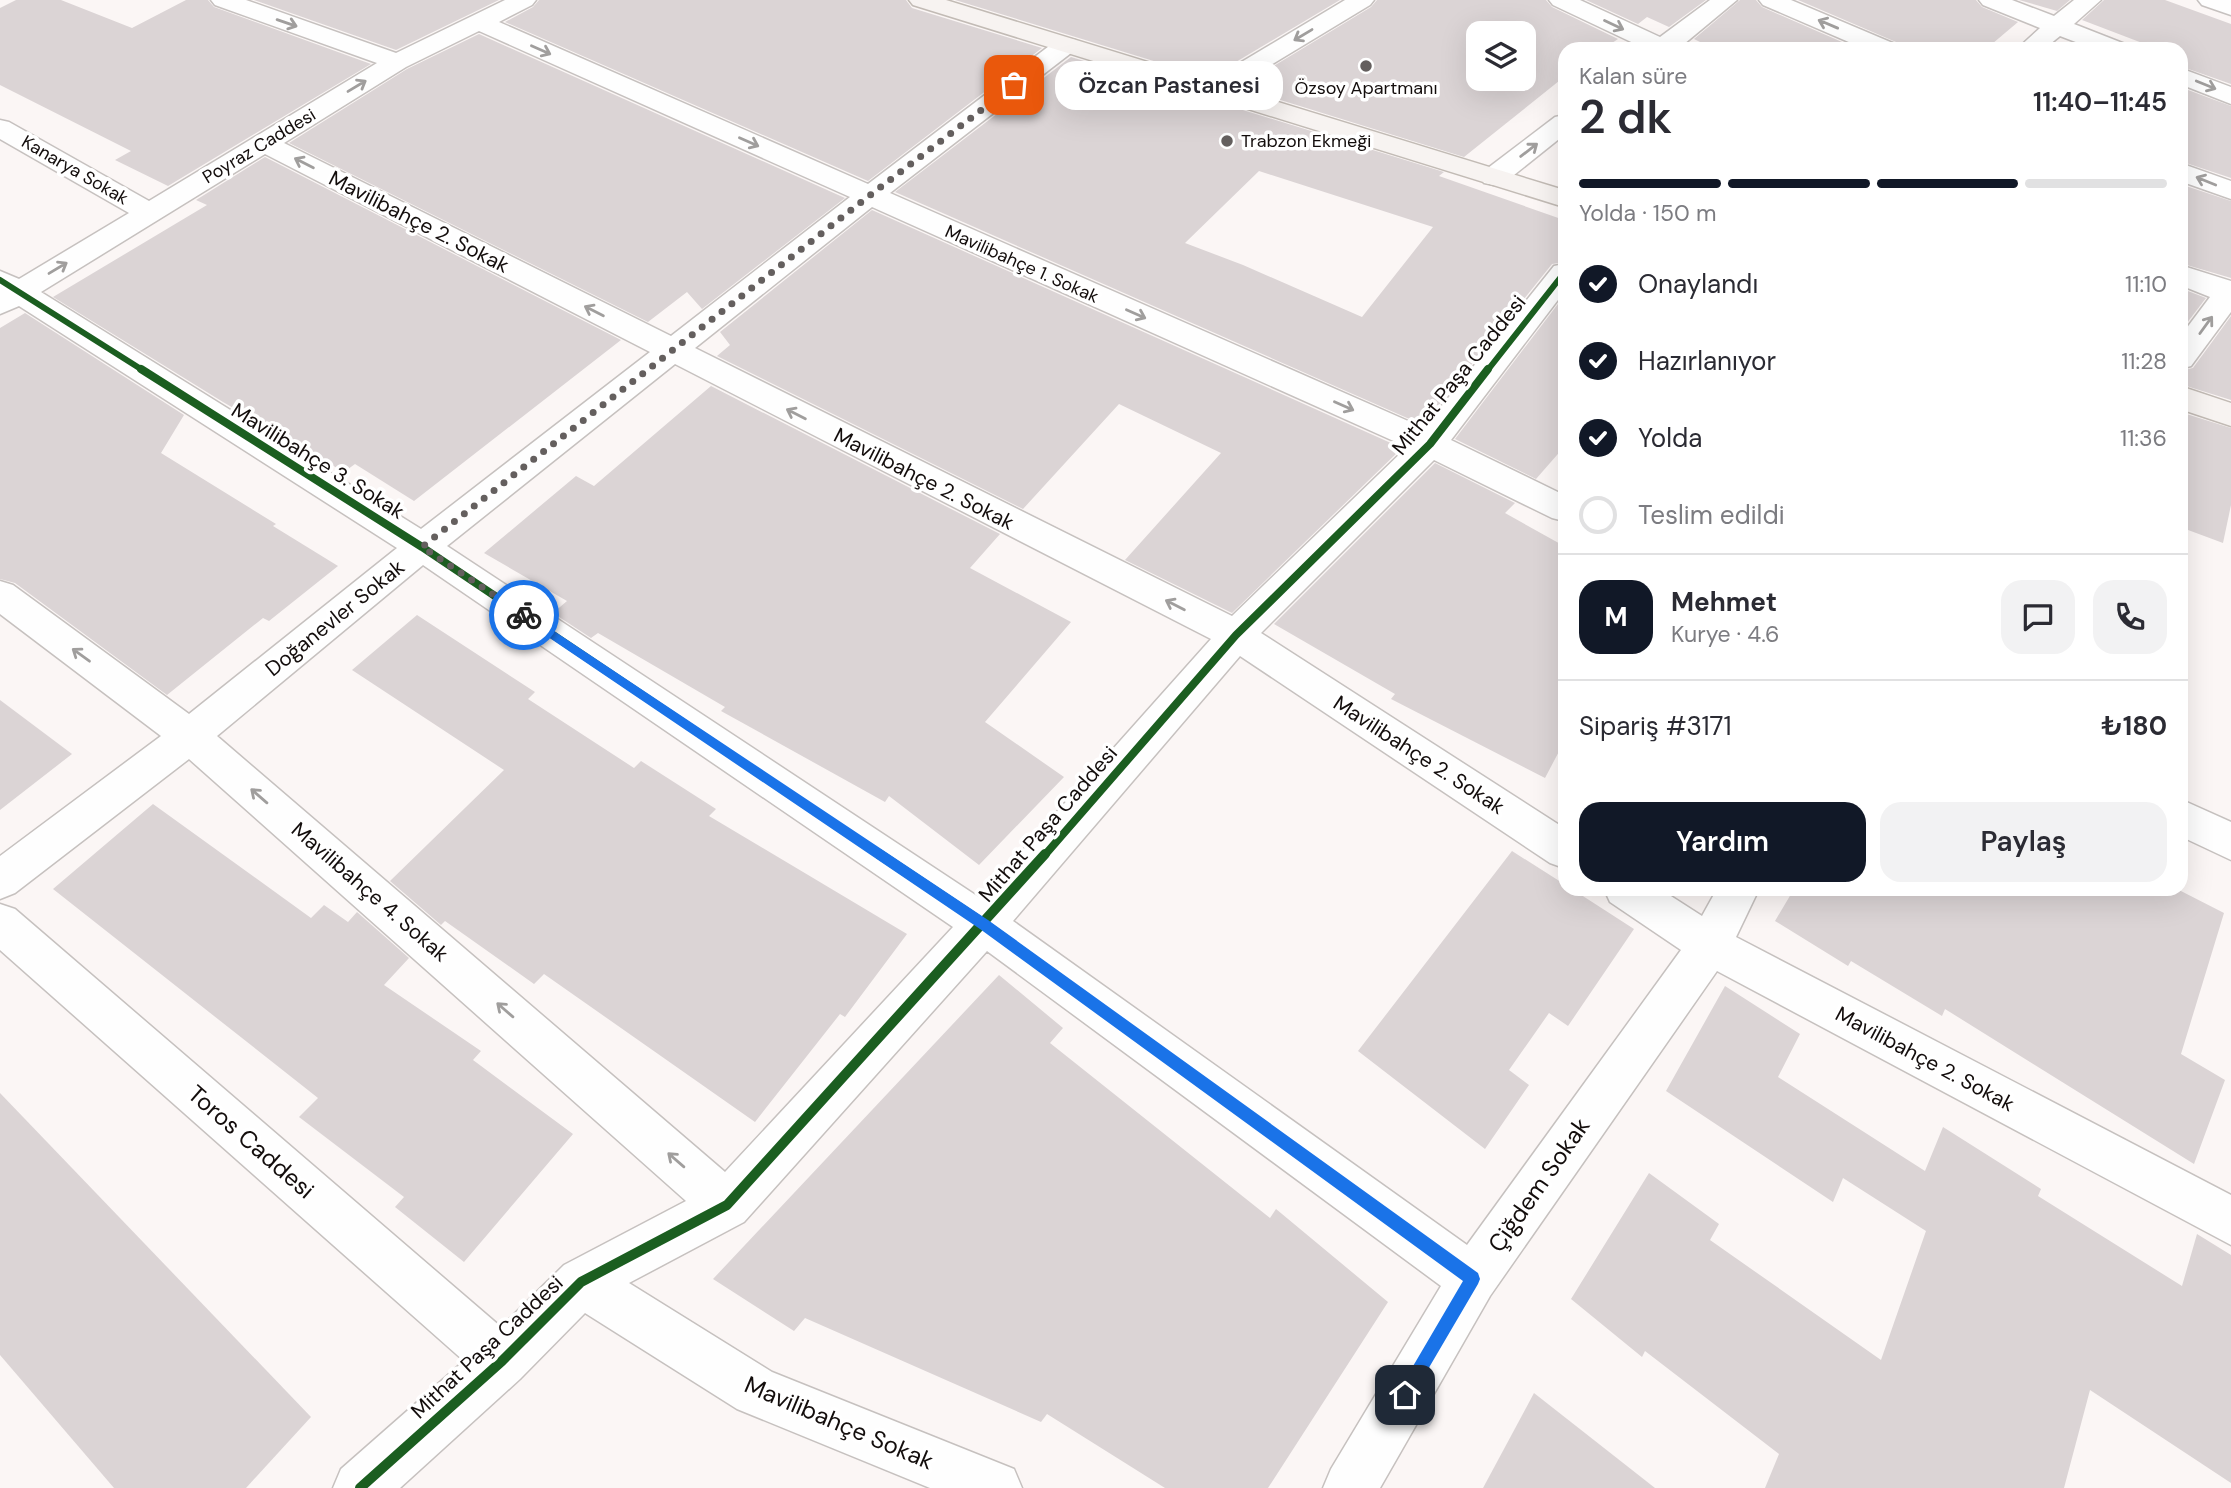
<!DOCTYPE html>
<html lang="tr">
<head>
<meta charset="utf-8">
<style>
  :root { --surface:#fff; --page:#f2f2f3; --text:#2b2b33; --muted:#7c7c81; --line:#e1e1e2; --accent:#111827 }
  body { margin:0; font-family:"DM Sans",sans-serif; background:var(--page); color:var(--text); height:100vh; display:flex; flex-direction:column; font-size:26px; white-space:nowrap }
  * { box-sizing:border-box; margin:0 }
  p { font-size:23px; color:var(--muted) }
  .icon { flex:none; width:38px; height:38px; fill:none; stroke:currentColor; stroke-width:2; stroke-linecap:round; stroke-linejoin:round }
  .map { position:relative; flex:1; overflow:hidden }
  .side { position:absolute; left:1558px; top:42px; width:630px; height:854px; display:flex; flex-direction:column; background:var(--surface); border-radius:21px; box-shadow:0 7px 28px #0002 }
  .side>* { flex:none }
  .fabs { position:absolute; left:1466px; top:21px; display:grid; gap:14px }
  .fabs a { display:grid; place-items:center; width:70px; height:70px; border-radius:14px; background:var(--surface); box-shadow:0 7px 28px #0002; font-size:35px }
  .pin { position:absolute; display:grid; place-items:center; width:60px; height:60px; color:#fff; margin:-30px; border-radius:14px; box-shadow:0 4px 10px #0006 }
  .courier { position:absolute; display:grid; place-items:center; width:70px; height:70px; margin:-35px; border:5px solid #1a73e8; border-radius:50%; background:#fff; color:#222; box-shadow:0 2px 9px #0007 }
  .bubble { position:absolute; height:49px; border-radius:21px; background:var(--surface); box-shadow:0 7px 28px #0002; font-size:23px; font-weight:600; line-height:49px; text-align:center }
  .head em { font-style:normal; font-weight:600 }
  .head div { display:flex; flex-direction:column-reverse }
  .head { display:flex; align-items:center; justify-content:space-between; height:119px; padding:0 21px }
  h1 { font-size:46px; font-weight:600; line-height:52px }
  .bar { display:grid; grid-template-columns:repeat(4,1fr); gap:10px 7px; align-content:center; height:84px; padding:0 21px }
  .bar i { height:9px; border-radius:5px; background:var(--line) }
  .bar .current { background:var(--accent) }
  .bar p { grid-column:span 4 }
  .line { display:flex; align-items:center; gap:18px; padding:0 21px; border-top:2px solid var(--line) }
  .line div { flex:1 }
  .round { display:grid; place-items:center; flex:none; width:74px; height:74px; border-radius:21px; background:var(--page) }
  ol { padding:0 21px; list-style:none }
  li { display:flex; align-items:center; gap:21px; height:77px }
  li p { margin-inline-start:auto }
  li .icon { padding:7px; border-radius:50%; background:var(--accent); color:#fff; stroke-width:4 }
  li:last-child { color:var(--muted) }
  li i { width:38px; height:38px; border:4px solid var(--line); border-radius:50% }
  .primary-button { display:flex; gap:14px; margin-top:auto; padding:14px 21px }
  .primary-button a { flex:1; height:80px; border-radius:21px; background:var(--accent); color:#fff; font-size:28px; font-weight:600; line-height:80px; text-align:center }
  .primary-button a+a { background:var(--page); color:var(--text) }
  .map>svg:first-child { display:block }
  .building { fill:#dbd4d5; fill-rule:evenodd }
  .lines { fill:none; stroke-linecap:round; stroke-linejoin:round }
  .minor-casing { stroke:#c6c1bf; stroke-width:3 }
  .major-casing { stroke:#c2bbb5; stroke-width:3 }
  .minor { fill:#fefefe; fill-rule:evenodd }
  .major { fill:#f7f3f1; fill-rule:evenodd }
  .cycleway-far2-casing { stroke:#fff; stroke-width:10 }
  .cycleway-far1-casing { stroke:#fff; stroke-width:12 }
  .cycleway-casing { stroke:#fff; stroke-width:15 }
  .cycleway-far2 { stroke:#1b5e20; stroke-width:6 }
  .cycleway-far1 { stroke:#1b5e20; stroke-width:8 }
  .cycleway { stroke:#1b5e20; stroke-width:10 }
  .oneway { stroke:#a09e9d }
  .route { fill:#1a73e8 }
  .done { stroke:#645f5e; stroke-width:7; stroke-dasharray:0 12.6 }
  .poi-dot { fill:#645f5e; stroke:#fff; stroke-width:2.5 }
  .labels { text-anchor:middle; stroke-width:7; stroke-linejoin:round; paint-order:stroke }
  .far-poi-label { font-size:18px; fill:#130d0c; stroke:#fff }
  .far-street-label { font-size:18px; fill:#130d0c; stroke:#fff }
  .street-label { font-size:21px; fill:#130d0c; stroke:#fff }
  .near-street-label { font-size:24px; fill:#130d0c; stroke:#fff }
</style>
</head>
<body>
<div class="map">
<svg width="2231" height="1488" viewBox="0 0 2231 1488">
  <rect width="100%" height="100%" fill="#fbf6f5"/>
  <g class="building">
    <polygon points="16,0 61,0 132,28 186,0 208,0 214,7 371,64 168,186 115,160 131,151 0,85 0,8"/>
    <polygon points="254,0 499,0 396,50"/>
    <polygon points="539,0 906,0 912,8 1042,48 868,181 505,22 533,7"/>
    <polygon points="955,0 1340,0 1209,78"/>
    <path d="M1377,0H1546L1552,7L1618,39L1603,49H1564V77L1464,157L1239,87L1371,7ZM1479,33H1524V79H1479Z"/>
    <polygon points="1586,0 1706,0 1669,27 1647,17 1638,24"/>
    <polygon points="1740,0 1756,0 1762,7 1858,49 1714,49 1694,39"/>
    <polygon points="1798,0 1976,0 1982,7 2018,22 1986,49 1900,49 1896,42"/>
    <polygon points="2019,0 2070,0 2057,11"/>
    <polygon points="2104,0 2165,0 2231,24 2231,84 2180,66 2180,49 2158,49 2082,20"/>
    <polygon points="479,34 845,198 702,309 687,292 648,322 289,143 407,69"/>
    <path d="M1071,57L1444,172L1439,176L1564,220V262L1552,264L1423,425L895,192ZM1259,171L1433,227L1362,317L1243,265L1185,243Z"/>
    <polygon points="2180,87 2231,106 2231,178 2180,161"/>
    <polygon points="265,157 621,340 414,501 355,464 344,472 223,402 53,297 207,205 196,200"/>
    <polygon points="2180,184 2231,201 2231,278 2180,263"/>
    <polygon points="872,210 1402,448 1232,613 1125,560 1221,453 1119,404 1023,509 717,356 730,345 720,332"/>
    <polygon points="2180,288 2206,298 2180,332"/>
    <polygon points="1564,296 1564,447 1536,479 1455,439"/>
    <polygon points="25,313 184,415 161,453 276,524 273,526 338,566 269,621 263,618 167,695 15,583 0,579 0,328"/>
    <polygon points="2231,316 2231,400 2180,384 2180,371 2193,368"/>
    <polygon points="711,386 1000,534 970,568 1071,622 985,722 1064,777 979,865 889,796 885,802 721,711 725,707 598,633 591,638 553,613 567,601 484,553 576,476 594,486"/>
    <polygon points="2180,412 2231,428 2231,505 2223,543 2180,527"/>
    <polygon points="1435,463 1515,503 1505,513 1564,546 1564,742 1545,778 1391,699 1395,694 1274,624"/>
    <polygon points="417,615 535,692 528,699 634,768 641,761 716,809 709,816 907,934 845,1017 840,1014 755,1122 544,974 534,984 445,921 441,925 390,881 504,770 352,670"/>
    <polygon points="0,700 72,754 0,810"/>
    <polygon points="153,804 311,918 324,905 348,922 357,912 409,958 384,985 481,1051 473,1060 573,1134 464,1262 395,1207 404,1197 299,1117 318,1098 53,889"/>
    <polygon points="1512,851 1564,884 1564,889 1572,889 1634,929 1568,1026 1549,1013 1509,1070 1529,1085 1485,1149 1358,1051"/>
    <polygon points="1794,889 2177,889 2224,913 2181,1054 2225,1080 2194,1164 1945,1009 1942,1016 1851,961 1848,966 1775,921"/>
    <polygon points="999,975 1063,1028 1050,1043 1270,1218 1276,1209 1388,1302 1268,1488 1165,1488 1047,1414 1041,1422 805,1318 794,1331 713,1279"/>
    <polygon points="1725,986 1800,1034 1778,1077 1925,1171 1943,1127 2041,1189 2038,1196 2182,1286 2197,1234 2231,1255 2231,1483 2090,1390 2064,1488 1765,1488 1779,1454 1645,1351 1642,1357 1571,1299 1649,1173 1719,1224 1710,1240 1881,1360 1926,1231 1843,1178 1833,1202 1666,1091"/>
    <polygon points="0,1093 311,1417 246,1488 114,1488 0,1355"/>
    <polygon points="1534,1393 1655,1488 1483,1488"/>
  </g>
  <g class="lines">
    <defs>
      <g id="minor">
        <path d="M211,0H246L396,53L505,0H536L532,5L499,22L868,184L1057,40L1066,38L1075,40L1078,45L1075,50L890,193L1424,428L1554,266L1564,264V292L1451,440L1564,495V521L1552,518L1434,460L1261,633L1564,828V868L1550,863L1240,656L1013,921L1467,1245L1681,950L1610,902L1604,889H1660L1702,916L1717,889H1759L1736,937L2231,1195V1245L1717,971L1490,1296L1380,1488H1323L1331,1469L1441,1286L987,951L744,1222L629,1283L772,1372L1014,1469L1022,1488H930L737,1409L585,1313L520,1379L400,1488H333L341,1469L464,1361L0,950V904L15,909L501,1327L564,1265L686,1201L189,759L15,893L0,899V856L161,736L0,614V581L13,585L189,714L397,548L19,306L0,314V271L19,279L129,213L0,139V120L9,122L149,201L377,63L215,5ZM479,31L850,197L671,336L284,143L406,67ZM265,154L650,352L421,529L41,292ZM872,207L1407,447L1232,616L695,348ZM675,364L1211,639L980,898L447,546ZM423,565L953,927L725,1172L217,736Z"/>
        <polygon points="1345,0 1374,0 1370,5 1221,95 1212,98 1203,95 1199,90 1203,85"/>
        <polygon points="1549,0 1580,0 1660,37 1710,0 1737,0 1678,49 1646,49 1553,5"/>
        <polygon points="1759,0 1791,0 1895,44 1898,49 1865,49 1763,5"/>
        <polygon points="1979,0 2012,0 2054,16 2074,0 2101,0 2074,24 2125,44 2128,49 2094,49 2060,36 2044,49 2017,49 2040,28 1983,5"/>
        <polygon points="2198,0 2231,0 2231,15 2202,5"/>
        <polygon points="2180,68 2231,87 2231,104 2180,84"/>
        <polygon points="1564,115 1564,135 1504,183 1494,185 1484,183 1480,177 1484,171 1555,117"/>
        <polygon points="2180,163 2231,181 2231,199 2180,181"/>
        <polygon points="2180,265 2231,281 2231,312 2191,366 2180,369 2180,337 2210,297 2180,285"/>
        <polygon points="2180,799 2231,822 2231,860 2180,836"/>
      </g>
      <g id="major">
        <polygon points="909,0 946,0 1564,190 1564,207 913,5"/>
        <polygon points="2180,386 2231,403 2231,426 2180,409"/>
      </g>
    </defs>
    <use href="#minor" class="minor-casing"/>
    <use href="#major" class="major-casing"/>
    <use href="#minor" class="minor"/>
    <use href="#major" class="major"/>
    <defs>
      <g id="cycleway-far2">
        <polyline points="0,280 144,371"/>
        <polyline points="1487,371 1564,273"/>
      </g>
      <g id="cycleway-far1">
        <polyline points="141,369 422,547 882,856"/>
        <polyline points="1044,856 1236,635 1430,444 1488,369"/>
      </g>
      <g id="cycleway">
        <polyline points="879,854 984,924 1473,1279"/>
        <polyline points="360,1488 502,1361 581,1282 727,1205 1045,854"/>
      </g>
    </defs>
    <use href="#cycleway-far2" class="cycleway-far2-casing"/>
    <use href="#cycleway-far1" class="cycleway-far1-casing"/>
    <use href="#cycleway" class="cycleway-casing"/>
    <use href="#cycleway-far2" class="cycleway-far2"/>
    <use href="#cycleway-far1" class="cycleway-far1"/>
    <use href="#cycleway" class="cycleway"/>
  </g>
  <defs><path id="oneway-shaft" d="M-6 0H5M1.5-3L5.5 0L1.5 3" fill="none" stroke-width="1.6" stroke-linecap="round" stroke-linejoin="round" transform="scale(1.75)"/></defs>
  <g class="oneway">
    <use href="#oneway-shaft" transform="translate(287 23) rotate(19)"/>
    <use href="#oneway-shaft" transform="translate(1828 24) rotate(-157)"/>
    <use href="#oneway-shaft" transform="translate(1614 25) rotate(25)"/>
    <use href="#oneway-shaft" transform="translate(1303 35) rotate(149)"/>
    <use href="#oneway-shaft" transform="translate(541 50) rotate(24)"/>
    <use href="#oneway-shaft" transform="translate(2206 85) rotate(22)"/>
    <use href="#oneway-shaft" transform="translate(357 86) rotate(-31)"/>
    <use href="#oneway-shaft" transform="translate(749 142) rotate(24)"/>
    <use href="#oneway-shaft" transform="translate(1529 150) rotate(-38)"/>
    <use href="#oneway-shaft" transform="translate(304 163) rotate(-153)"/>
    <use href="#oneway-shaft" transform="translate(2206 181) rotate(-158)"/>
    <use href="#oneway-shaft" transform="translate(58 268) rotate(-31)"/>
    <use href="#oneway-shaft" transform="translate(594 311) rotate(-153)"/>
    <use href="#oneway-shaft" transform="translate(1136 314) rotate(24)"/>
    <use href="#oneway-shaft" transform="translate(2206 325) rotate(-54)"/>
    <use href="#oneway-shaft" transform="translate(1344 406) rotate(24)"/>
    <use href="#oneway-shaft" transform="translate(796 414) rotate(-153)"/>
    <use href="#oneway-shaft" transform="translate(1175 605) rotate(-153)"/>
    <use href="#oneway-shaft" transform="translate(81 655) rotate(-144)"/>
    <use href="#oneway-shaft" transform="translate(259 796) rotate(-139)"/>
    <use href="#oneway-shaft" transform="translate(505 1010) rotate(-139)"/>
    <use href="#oneway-shaft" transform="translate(676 1160) rotate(-139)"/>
  </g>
  <polygon class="route" points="524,611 988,920 1478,1273 1480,1279 1478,1284 1410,1400 1405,1403 1399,1400 1397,1395 1399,1390 1463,1281 980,929 520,618 520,612"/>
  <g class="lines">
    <polyline class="done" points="524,615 422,547 869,196 1014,85"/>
  </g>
  <g class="poi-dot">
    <circle cx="1366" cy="66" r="7"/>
    <circle cx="1227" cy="141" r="7"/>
  </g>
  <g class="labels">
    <g class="far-poi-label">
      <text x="1366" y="94">Özsoy Apartmanı</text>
      <text x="1241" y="147" text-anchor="start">Trabzon Ekmeği</text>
    </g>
    <g class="far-street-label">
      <text transform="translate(259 146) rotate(-31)" y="6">Poyraz Caddesi</text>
      <text transform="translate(75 170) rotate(30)" y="6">Kanarya Sokak</text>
      <text transform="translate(1022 264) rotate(24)" y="6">Mavilibahçe 1. Sokak</text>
    </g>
    <g class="street-label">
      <text transform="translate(419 222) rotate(27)" y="7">Mavilibahçe 2. Sokak</text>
      <text transform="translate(1459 375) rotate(-51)" y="7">Mithat Paşa Caddesi</text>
      <text transform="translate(318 461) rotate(32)" y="7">Mavilibahçe 3. Sokak</text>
      <text transform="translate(924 479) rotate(27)" y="7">Mavilibahçe 2. Sokak</text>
      <text transform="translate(335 618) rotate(-39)" y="7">Doğanevler Sokak</text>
      <text transform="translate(1419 755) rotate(33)" y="7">Mavilibahçe 2. Sokak</text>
      <text transform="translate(1048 824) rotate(-49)" y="7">Mithat Paşa Caddesi</text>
      <text transform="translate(370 892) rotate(41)" y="7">Mavilibahçe 4. Sokak</text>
      <text transform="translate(1925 1059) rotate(28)" y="7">Mavilibahçe 2. Sokak</text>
      <text transform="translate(487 1347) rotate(-43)" y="7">Mithat Paşa Caddesi</text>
    </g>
    <g class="near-street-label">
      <text transform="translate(251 1142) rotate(41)" y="8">Toros Caddesi</text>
      <text transform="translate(1539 1185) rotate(-55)" y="8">Çiğdem Sokak</text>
      <text transform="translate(839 1423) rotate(23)" y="8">Mavilibahçe Sokak</text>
    </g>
  </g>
</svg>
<div class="fabs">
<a><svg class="icon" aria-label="layers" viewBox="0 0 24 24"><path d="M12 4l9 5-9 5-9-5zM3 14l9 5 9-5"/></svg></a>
</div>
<div class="pin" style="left:1014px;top:85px;background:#ea580c"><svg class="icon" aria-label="bag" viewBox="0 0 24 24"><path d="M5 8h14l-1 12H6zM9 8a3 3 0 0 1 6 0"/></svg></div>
<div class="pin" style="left:1405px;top:1395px;background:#1f2937"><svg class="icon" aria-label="home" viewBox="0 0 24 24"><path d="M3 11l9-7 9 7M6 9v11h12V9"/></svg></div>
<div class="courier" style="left:524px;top:615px"><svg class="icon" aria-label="bike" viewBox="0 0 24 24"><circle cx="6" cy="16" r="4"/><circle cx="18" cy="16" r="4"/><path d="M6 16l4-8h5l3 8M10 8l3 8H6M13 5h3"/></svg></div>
<div class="bubble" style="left:1055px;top:61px;width:228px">Özcan Pastanesi</div>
<section class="side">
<div class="head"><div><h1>2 dk</h1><p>Kalan süre</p></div><em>11:40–11:45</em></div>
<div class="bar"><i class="current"></i><i class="current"></i><i class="current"></i><i></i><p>Yolda · 150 m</p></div>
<ol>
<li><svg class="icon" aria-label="check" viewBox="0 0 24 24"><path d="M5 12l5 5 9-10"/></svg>Onaylandı<p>11:10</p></li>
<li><svg class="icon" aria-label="check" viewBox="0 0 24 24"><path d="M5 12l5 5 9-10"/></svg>Hazırlanıyor<p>11:28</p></li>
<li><svg class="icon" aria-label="check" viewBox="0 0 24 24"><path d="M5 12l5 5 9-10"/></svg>Yolda<p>11:36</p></li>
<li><i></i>Teslim edildi</li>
</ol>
<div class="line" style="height:126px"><b class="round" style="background:var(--accent);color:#fff">M</b><div><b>Mehmet</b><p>Kurye · 4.6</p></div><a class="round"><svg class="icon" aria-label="chat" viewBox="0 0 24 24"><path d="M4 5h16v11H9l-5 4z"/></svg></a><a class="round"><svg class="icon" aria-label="phone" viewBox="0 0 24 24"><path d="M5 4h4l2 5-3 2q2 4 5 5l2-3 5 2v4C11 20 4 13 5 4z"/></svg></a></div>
<div class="line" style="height:91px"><div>Sipariş #3171</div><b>₺180</b></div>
<div class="primary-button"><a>Yardım</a><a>Paylaş</a></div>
</section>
</div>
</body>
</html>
